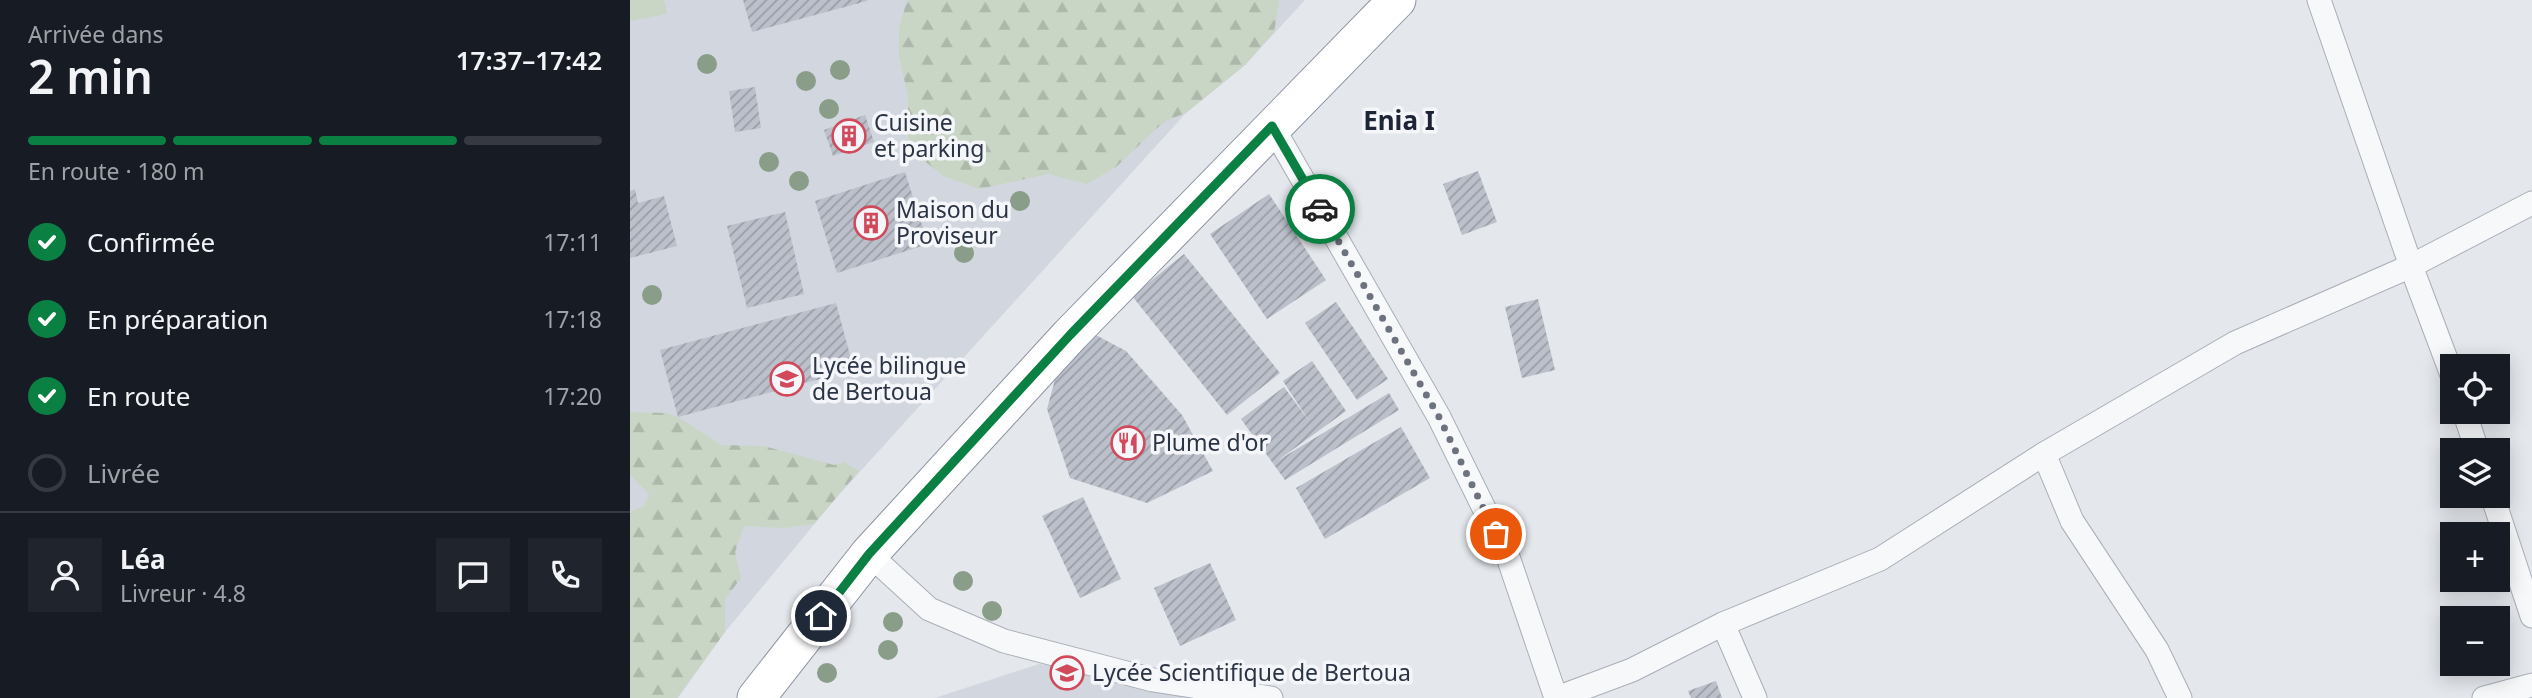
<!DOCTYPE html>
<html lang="fr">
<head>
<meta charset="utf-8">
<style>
  :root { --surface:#171b24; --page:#20242c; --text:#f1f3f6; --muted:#9ea1a6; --line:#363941; --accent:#0b8043 }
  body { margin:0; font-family:"Noto Sans",sans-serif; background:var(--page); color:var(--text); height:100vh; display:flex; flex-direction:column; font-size:26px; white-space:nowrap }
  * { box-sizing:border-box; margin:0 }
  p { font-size:23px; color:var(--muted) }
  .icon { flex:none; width:38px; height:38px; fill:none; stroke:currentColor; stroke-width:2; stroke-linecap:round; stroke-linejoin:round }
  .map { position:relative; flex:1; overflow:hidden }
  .drawer { display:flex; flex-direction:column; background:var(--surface); width:630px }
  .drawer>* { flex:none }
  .buttons { position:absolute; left:1810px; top:354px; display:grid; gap:14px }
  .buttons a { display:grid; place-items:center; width:70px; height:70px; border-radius:0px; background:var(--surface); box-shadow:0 4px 18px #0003; font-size:35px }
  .pin { position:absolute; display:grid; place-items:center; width:60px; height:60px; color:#fff; margin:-30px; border:4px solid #fff; border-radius:50%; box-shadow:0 2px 7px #0007 }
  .courier { position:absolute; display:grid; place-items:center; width:70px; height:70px; margin:-35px; border:5px solid #0b8043; border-radius:50%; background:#fff; color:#222; box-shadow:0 2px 9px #0007 }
  .head em { font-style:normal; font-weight:600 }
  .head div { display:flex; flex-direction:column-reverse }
  .head { display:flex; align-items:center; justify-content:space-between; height:119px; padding:0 28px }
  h1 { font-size:46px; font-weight:600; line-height:52px }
  .bar { display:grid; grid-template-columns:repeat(4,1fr); gap:10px 7px; align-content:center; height:84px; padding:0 28px }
  .bar i { height:9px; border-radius:5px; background:var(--line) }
  .bar .current { background:var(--accent) }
  .bar p { grid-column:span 4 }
  .line { display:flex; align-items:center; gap:18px; padding:0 28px; border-top:2px solid var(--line) }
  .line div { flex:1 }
  .round { display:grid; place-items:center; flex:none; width:74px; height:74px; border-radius:0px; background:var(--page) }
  ol { padding:0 28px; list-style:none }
  li { display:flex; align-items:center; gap:21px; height:77px }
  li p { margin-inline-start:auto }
  li .icon { padding:7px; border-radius:50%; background:var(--accent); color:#fff; stroke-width:4 }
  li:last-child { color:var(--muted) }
  li i { width:38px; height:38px; border:4px solid var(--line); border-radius:50% }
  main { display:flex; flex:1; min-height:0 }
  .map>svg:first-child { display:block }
  .built { fill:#d2d6de }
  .forest { fill:url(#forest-firs) }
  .park { fill:#c9d6c5 }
  .building { fill:url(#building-hatch) }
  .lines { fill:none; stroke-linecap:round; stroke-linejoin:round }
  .minor-casing { stroke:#a9aeb7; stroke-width:25 }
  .trunk-casing { stroke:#8b94a3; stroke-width:39 }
  .minor { stroke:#f7f8fa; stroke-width:23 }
  .trunk { stroke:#fff; stroke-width:37 }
  .tree { fill:#899d89 }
  .done { stroke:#6c737f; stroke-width:7; stroke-dasharray:0 12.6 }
  .route { stroke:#0b8043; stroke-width:9 }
  .labels { text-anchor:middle; stroke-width:7; stroke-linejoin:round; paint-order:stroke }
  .poi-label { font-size:23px; fill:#2b3445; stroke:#f4f6f9; text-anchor:start }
  .quarter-label { font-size:26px; font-weight:bold; fill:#1d2536; stroke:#f4f6f9 }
</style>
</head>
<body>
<main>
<section class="drawer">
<div class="head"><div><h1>2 min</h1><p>Arrivée dans</p></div><em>17:37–17:42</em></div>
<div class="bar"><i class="current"></i><i class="current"></i><i class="current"></i><i></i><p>En route · 180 m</p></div>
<ol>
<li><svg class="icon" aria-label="check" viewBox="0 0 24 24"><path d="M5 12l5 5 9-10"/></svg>Confirmée<p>17:11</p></li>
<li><svg class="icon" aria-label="check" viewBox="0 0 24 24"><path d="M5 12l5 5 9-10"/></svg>En préparation<p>17:18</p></li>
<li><svg class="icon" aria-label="check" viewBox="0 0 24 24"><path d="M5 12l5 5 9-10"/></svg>En route<p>17:20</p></li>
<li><i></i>Livrée</li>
</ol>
<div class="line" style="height:126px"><a class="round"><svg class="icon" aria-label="person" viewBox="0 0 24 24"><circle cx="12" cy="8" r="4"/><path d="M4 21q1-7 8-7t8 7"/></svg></a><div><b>Léa</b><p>Livreur · 4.8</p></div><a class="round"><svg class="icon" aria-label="chat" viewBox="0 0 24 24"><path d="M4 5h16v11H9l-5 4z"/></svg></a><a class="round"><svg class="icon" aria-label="phone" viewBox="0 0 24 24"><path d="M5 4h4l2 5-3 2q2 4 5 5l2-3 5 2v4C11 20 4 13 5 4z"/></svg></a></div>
</section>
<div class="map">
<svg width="1902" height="698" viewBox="0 0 1902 698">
  <defs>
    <pattern id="forest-firs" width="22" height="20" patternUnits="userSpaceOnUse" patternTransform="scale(1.75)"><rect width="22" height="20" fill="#c9d6c5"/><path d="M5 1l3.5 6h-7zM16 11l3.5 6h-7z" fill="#adb8ab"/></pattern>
    <pattern id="building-hatch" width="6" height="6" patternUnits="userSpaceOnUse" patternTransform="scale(1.75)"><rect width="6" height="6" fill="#bbc0ca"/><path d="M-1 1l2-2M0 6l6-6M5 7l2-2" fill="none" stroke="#989da6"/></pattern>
  </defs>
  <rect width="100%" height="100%" fill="#e4e7ec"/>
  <g class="built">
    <polygon points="0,0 675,0 615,65 556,113 206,498 95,632 48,698 0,698"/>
    <polygon points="409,664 578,682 599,698 305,698"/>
  </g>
  <g class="forest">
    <polygon points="277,0 649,0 649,3 644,32 615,65 556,113 538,120 527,128 486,167 457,184 418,174 350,189 313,176 281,150 278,137 278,97 269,56 269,28"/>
    <polygon points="0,412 36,413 48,417 92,445 134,446 204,465 214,462 229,471 184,524 155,528 114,526 105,552 111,578 95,599 95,632 47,698 0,698 0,512 14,506 19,494 0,475"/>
  </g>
  <polygon class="park" points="0,0 34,0 37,14 0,21"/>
  <g class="building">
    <polygon points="113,0 237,0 237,1 122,32"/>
    <polygon points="125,87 131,128 105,132 99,91"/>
    <polygon points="235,115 244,142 203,156 194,130"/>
    <polygon points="848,171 867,222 832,235 813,184"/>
    <polygon points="275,172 298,244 207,273 185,201"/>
    <polygon points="5,189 8,203 34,196 47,246 0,258 0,191"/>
    <polygon points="639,194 696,280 637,319 580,234"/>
    <polygon points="155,212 174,294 117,308 97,226"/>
    <polygon points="554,254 650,373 597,415 502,296"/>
    <polygon points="908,299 925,370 892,378 875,307"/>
    <polygon points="706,302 758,379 727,400 675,323"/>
    <polygon points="206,303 224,370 48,417 30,350"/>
    <polygon points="460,332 496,351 552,415 583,471 517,503 440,478 417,409 426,376"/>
    <polygon points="682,361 716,411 647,461 759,393 769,410 655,480 611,419 654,387 679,421 653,381"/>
    <polygon points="771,427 800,478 695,539 666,488"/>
    <polygon points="453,497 491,579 450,598 412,516"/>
    <polygon points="580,563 606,620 550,646 524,588"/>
    <polygon points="1086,681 1092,698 1061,698 1058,691"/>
  </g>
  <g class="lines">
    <defs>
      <g id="minor">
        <polyline points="1689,0 1781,266 1822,375"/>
        <polyline points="642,126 809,417 878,557 926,698"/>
        <polyline points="1834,411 1847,450"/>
        <polyline points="1414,454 1442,521 1527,650 1550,698"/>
        <polyline points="1862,495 1902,616"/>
        <polyline points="239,554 299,609 374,641 523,680 641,698"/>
        <polyline points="1093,624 1125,698"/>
        <polyline points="927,698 1002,670 1093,624 1250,559 1414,454 1605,343 1781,266 1902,203"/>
        <polyline points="1854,698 1902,685"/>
      </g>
      <polyline id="trunk" points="126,698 239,554 440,335 767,0"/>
    </defs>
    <use href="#minor" class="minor-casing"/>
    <use href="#trunk" class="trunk-casing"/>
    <use href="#minor" class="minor"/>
    <use href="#trunk" class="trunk"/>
  </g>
  <g class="tree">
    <circle cx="77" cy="64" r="10"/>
    <circle cx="210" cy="70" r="10"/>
    <circle cx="176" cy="81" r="10"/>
    <circle cx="199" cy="109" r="10"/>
    <circle cx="139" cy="162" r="10"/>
    <circle cx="169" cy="181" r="10"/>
    <circle cx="390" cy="201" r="10"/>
    <circle cx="334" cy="253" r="10"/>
    <circle cx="22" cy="295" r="10"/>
    <circle cx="333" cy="581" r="10"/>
    <circle cx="362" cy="611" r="10"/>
    <circle cx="263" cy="622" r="10"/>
    <circle cx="258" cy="650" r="10"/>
    <circle cx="197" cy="673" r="10"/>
  </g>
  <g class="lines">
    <polyline class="done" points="690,209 809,417 866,534"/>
    <polyline class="route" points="191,616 239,554 440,335 642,126 690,209"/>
  </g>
  <defs>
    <symbol id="building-ring" viewBox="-11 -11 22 22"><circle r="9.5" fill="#f4f6f9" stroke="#d1495b" stroke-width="1.5"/><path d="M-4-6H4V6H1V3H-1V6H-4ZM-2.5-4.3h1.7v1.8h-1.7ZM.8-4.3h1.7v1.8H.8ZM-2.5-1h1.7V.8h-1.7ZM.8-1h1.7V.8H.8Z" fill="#d1495b"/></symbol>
    <symbol id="school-ring" viewBox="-11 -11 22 22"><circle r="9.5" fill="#f4f6f9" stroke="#d1495b" stroke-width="1.5"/><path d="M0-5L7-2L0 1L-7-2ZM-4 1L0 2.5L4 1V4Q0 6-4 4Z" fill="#d1495b"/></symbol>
    <symbol id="restaurant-ring" viewBox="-11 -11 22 22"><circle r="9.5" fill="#f4f6f9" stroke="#d1495b" stroke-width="1.5"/><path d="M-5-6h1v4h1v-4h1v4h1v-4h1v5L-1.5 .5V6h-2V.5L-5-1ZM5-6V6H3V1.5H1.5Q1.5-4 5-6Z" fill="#d1495b"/></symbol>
  </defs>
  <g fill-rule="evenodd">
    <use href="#building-ring" x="200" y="117" width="38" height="38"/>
    <use href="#building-ring" x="222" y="204" width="38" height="38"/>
    <use href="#school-ring" x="138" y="360" width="38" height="38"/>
    <use href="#restaurant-ring" x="479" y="424" width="38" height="38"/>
    <use href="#school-ring" x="418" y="654" width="38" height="38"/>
  </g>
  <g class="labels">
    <g class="poi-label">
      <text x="244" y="131">Cuisine<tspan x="244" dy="26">et parking</tspan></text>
      <text x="266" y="218">Maison du<tspan x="266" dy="26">Proviseur</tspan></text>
      <text x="182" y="374">Lycée bilingue<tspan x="182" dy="26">de Bertoua</tspan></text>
      <text x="522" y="451">Plume d'or</text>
      <text x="462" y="681">Lycée Scientifique de Bertoua</text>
    </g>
    <g class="quarter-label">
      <text x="769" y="130">Enia I</text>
    </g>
  </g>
</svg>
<div class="buttons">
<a><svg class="icon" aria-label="locate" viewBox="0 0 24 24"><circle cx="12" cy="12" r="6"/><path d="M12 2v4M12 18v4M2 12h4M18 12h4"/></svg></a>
<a><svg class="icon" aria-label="layers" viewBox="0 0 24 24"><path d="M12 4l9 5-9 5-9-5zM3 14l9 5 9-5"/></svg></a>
<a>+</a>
<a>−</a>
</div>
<div class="pin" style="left:866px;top:534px;background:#ea580c"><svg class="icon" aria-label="bag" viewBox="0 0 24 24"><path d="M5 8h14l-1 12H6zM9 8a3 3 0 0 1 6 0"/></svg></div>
<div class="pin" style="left:191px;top:616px;background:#1f2937"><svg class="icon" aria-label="home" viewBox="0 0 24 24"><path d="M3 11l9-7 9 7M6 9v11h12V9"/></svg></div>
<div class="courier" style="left:690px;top:209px"><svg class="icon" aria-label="car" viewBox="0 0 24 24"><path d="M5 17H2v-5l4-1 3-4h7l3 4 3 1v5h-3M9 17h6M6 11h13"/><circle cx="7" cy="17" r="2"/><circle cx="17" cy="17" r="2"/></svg></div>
</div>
</main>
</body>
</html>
